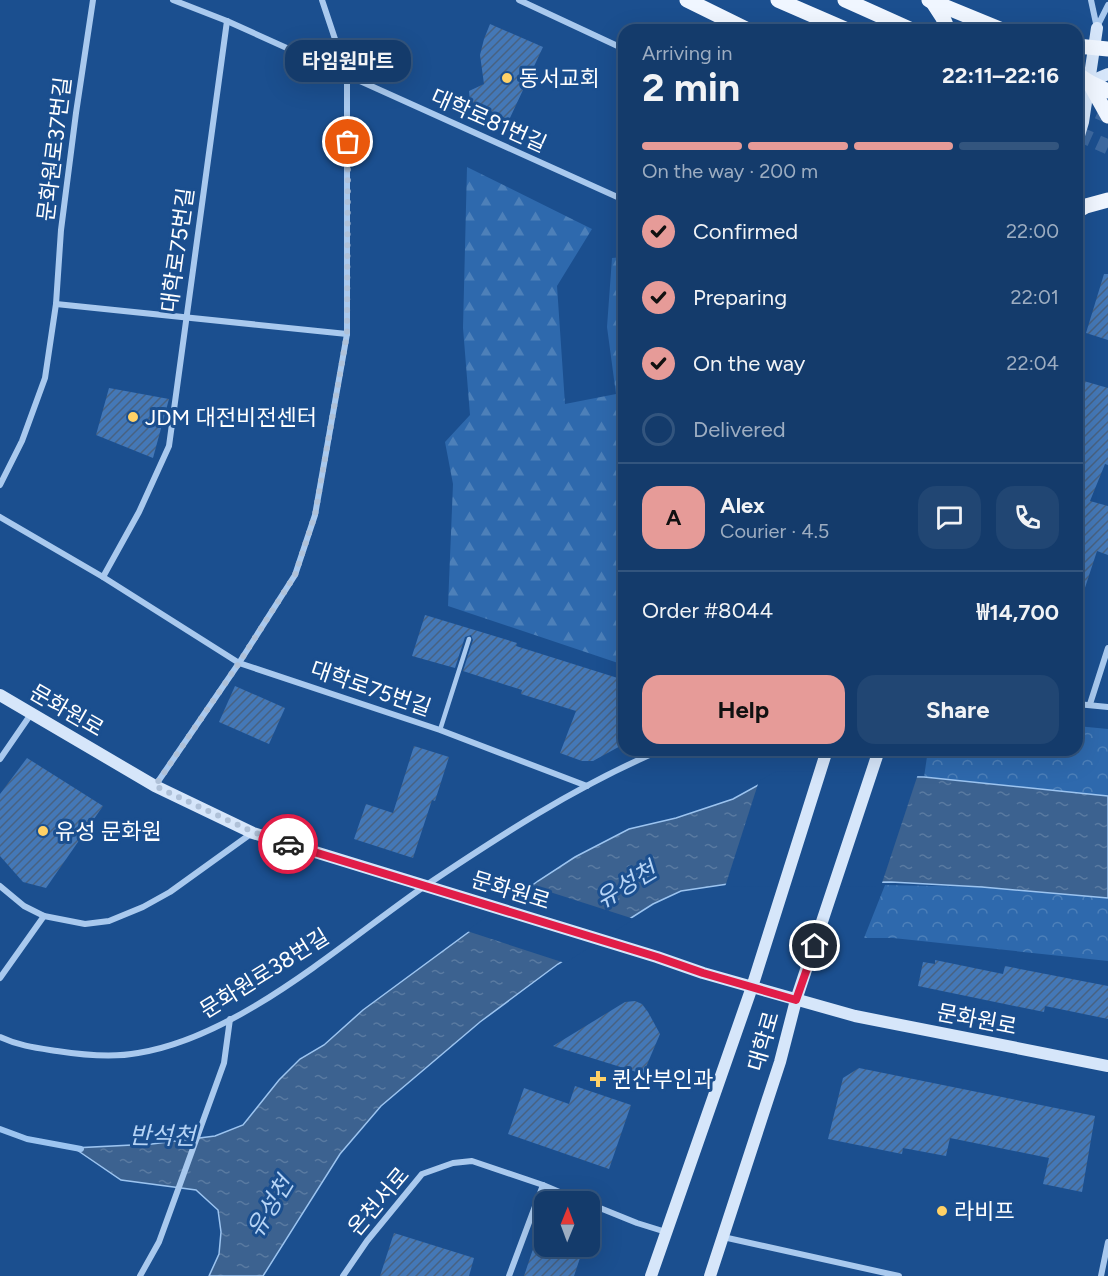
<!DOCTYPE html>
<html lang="en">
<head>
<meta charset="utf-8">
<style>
  :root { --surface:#143b6b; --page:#214673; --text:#f1f3f6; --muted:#9dadc1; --line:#33557e; --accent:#e69b98 }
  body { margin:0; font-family:Figtree,"Noto Sans KR",sans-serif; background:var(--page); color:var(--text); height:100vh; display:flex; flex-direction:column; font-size:22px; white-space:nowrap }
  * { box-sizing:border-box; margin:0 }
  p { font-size:20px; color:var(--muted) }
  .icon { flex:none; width:33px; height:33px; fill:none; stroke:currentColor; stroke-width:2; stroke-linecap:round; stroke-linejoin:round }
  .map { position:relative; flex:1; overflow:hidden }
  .panel { position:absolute; left:618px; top:24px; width:465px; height:732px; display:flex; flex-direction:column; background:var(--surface); border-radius:18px; box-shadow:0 6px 24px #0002,0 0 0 2px var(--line) }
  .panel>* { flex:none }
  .needle { width:39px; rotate:1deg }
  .fabs { position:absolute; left:534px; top:1191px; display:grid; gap:12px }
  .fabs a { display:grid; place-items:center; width:66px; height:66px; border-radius:12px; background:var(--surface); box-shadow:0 6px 24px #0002,0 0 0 2px var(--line); font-size:30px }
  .pin { position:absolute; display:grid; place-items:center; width:51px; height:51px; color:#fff; margin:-26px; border:3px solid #fff; border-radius:50%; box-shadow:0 2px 6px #0007 }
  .courier { position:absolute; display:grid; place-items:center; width:60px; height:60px; margin:-30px; border:4px solid #e11d48; border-radius:50%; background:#fff; color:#222; box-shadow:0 2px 8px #0007 }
  .bubble { position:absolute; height:42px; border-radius:18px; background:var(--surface); box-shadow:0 6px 24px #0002,0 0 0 2px var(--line); font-size:20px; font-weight:700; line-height:42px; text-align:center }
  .summary em { font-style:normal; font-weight:700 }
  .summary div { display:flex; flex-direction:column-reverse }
  .summary { display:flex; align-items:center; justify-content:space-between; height:102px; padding:0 24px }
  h1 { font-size:39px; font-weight:700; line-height:45px }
  .bar { display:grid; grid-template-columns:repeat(4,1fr); gap:9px 6px; align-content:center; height:72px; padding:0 24px }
  .bar i { height:8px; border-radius:4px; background:var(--line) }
  .bar .selected { background:var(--accent) }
  .bar p { grid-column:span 4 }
  .line { display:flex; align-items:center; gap:15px; padding:0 24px; border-top:2px solid var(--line) }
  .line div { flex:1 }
  .round { display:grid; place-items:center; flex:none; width:63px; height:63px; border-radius:18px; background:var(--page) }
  ol { padding:0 24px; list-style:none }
  li { display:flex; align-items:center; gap:18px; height:66px }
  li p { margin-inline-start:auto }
  li .icon { padding:6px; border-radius:50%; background:var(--accent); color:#111; stroke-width:4 }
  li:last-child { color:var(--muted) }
  li i { width:33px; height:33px; border:3px solid var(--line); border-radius:50% }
  .cta { display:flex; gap:12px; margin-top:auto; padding:12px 24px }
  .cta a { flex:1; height:69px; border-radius:18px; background:var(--accent); color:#111; font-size:24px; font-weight:700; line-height:69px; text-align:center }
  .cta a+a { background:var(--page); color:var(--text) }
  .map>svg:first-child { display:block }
  .forest { fill:url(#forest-firs) }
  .park { fill:url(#park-crowns) }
  .water { fill:url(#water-ripples); stroke:#9cc4f0; stroke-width:1.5 }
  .pier { fill:#1b4f8f }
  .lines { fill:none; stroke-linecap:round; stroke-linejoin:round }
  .stream { stroke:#9cc4f0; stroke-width:6 }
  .building { fill:url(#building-hatch) }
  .primary-tunnel { stroke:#3d69a0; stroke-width:15; stroke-dasharray:15 8; stroke-linecap:butt }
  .lane { stroke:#a9c9ee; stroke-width:4.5 }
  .street { stroke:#a9c9ee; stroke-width:6 }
  .secondary { stroke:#d6e6fa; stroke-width:12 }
  .primary { stroke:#f0f6ff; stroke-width:15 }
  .done { stroke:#afc1d8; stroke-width:6; stroke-dasharray:0 10.8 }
  .route { stroke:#e11d48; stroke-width:8 }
  .poi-dot { fill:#ffd166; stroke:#1b4f8f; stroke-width:2 }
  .labels { text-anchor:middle; stroke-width:6; stroke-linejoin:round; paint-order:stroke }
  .poi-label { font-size:22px; fill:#fff; stroke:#1b4f8f; text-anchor:start }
  .street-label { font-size:22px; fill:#fff; stroke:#1b4f8f }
  .water-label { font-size:24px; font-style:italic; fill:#b5d3f5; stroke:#1b4f8f }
</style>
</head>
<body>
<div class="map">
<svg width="1108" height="1276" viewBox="0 0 1108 1276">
  <defs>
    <pattern id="forest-firs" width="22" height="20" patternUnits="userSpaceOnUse" patternTransform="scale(1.5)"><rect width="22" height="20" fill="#2e69ad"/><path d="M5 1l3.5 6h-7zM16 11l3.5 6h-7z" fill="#4d80b9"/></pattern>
    <pattern id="park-crowns" width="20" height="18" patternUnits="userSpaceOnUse" patternTransform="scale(1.5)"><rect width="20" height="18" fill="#2e69ad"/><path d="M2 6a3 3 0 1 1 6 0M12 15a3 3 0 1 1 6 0" fill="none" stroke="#4d80b9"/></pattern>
    <pattern id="water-ripples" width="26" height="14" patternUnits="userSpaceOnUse" patternTransform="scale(1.5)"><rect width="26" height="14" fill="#3c6290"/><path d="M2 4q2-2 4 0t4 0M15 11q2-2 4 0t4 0" fill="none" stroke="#597aa1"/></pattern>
    <pattern id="building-hatch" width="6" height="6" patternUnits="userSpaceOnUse" patternTransform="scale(1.5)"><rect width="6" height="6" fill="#4478b7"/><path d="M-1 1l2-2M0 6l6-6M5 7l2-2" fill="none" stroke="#486282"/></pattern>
  </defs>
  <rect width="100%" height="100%" fill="#1b4f8f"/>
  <polygon class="forest" points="467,167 592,229 557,286 565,404 616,394 607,327 612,258 624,257 624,665 448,606 453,484 445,442 470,415 463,328"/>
  <g class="park">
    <polygon points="1077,726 1108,729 1108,796 924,777 928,750 1077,750"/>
    <polygon points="885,885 982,887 1108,898 1108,961 893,938 864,938"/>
  </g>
  <polygon class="water" points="778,774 924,777 1108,796 1108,898 982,887 891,882 728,884 681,891 653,904 558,964 480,1022 381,1106 340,1154 263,1276 209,1276 219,1254 221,1232 218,1210 196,1190 121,1180 74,1148 152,1144 215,1136 243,1125 279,1080 300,1059 324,1045 363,1010 538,881 575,857 629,829 676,818 733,799"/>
  <g class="pier">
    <polygon points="777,771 918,774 881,886 725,887 759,781"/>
    <polygon points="528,885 634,919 565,963 467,931"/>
  </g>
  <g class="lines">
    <polyline class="stream" points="0,1129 27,1139 81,1149"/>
  </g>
  <g class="building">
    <polygon points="490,24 543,47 509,120 470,101 469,91 484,84 480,55 484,39"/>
    <polygon points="1104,274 1108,274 1108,340 1086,333"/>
    <polygon points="1077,379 1108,388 1108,465 1105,464 1090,501 1108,506 1108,555 1097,551 1080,603 1077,603"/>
    <polygon points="109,388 169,399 153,458 96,435"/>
    <polygon points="425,615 517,643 516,646 624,680 624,744 593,761 582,761 560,753 576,711 521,694 522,690 463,671 473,640 471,635 465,637 455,668 412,656"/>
    <polygon points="235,686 285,708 269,744 219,722"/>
    <polygon points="414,746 449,757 435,801 432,800 413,858 354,839 366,804 393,813"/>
    <polygon points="27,758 103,806 46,888 23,882 0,856 0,794"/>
    <polygon points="935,960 1003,974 1005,966 1108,986 1108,1019 1045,1006 1044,1012 918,986 923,962 935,964"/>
    <polygon points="635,1001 642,1004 648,1012 660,1034 643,1074 553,1046 625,1002"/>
    <polygon points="859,1068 1095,1116 1082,1192 1043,1184 1049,1158 950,1138 946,1156 903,1148 902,1154 828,1139 843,1078"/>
    <polygon points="575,1086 631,1105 609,1169 508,1134 524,1088 569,1104"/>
    <polygon points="394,1233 474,1258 469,1276 380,1276"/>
    <polygon points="534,1246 584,1246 574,1276 524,1276"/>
  </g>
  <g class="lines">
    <g class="primary-tunnel">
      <polyline points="1077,102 1108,116"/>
      <polyline points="1077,133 1108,147"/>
    </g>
    <polyline class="lane" points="440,730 469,639"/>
    <g class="street">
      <polyline points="173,0 227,21 624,200"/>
      <polyline points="519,0 624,49"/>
      <polyline points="1091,0 1097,28"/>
      <polyline points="1097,27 1108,5"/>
      <polyline points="56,304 347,334"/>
      <polyline points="0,485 22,441 45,378 56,304 61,230 76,113 93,0"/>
      <polyline points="0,517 103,577 239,663 440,730 587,786"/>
      <polyline points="103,577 139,512 169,446 227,21"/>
      <polyline points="1077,704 1108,707"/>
      <polyline points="1090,704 1108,648"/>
      <polyline points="0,759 31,714"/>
      <polyline points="639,759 642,750"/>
      <polyline points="155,786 239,663 295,575 315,515 347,334 347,75 322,0"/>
      <polyline points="0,886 24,906 44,916 85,924 109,921 143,907 170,892 252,833"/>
      <polyline points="0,978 44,916"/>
      <path d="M0,1037C19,1046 37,1048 57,1051C83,1055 112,1058 138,1053C238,1037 340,945 422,888C498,837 576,786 661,750"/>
      <polyline points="590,1204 637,1223 666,1232"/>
      <polyline points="723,1237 899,1276"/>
      <polyline points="140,1276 159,1242 224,1063 230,1019"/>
      <polyline points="343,1276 367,1241 422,1174 453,1163 472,1161 543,1185 583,1202"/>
      <polyline points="509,1276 543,1185"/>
      <polyline points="1101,1276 1108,1242"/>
    </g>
    <g class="secondary">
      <polyline points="1077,94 1089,82 1108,74"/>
      <polyline points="1077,142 1083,122 1097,28"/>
      <polyline points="0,695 155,786 253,833 657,957 703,973 855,1016 1108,1066"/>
      <polyline points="651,1276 752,987 827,750"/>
      <polyline points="710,1276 780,1062 796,1000 879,750"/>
    </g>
    <g class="primary">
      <polyline points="687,0 748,30"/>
      <polyline points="778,0 847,30"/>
      <polyline points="845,0 912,30"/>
      <polyline points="929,0 1002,30"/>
      <polyline points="932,1 943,18 948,30"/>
      <polyline points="1077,46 1108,49"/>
      <polyline points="1077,74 1089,82 1108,91"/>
      <polyline points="1089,82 1108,116"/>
      <polyline points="1077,211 1086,206 1108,200"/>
    </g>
  </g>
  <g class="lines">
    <polyline class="done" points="288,844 253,832 155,786 239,663 295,575 315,515 347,334 348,142"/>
    <polyline class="route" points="288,844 657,957 703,973 796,1000 815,946"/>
  </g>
  <g class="poi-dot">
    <circle cx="507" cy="78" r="6"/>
    <circle cx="133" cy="417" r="6"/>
    <circle cx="43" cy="831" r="6"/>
    <path d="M595 1070h6v6h6v6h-6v6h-6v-6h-6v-6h6z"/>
    <circle cx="942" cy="1211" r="6"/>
  </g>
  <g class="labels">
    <g class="poi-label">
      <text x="519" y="86">동서교회</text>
      <text x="145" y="425">JDM 대전비전센터</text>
      <text x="55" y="839">유성 문화원</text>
      <text x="612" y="1087">퀸산부인과</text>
      <text x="954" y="1219">라비프</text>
    </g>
    <g class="street-label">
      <text transform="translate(489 120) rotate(24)" y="8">대학로81번길</text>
      <text transform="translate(54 149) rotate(-83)" y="8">문화원로37번길</text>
      <text transform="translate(177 250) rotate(-82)" y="8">대학로75번길</text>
      <text transform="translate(371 688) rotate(19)" y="8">대학로75번길</text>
      <text transform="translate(67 710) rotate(30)" y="8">문화원로</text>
      <text transform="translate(511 890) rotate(17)" y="8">문화원로</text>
      <text transform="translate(264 973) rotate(-32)" y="8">문화원로38번길</text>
      <text transform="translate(977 1019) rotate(11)" y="8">문화원로</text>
      <text transform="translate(763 1041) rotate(-74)" y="8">대학로</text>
      <text transform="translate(378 1201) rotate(-50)" y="8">온천서로</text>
    </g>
    <g class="water-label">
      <text transform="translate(626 885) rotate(-31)" y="8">유성천</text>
      <text transform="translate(162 1136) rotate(1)" y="8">반석천</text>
      <text transform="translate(270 1207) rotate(-59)" y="8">유성천</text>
    </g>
  </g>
</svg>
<div class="fabs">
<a><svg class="needle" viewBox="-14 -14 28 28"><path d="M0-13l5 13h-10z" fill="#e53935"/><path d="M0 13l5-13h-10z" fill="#9dadc1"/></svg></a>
</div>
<div class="pin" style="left:348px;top:142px;background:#ea580c"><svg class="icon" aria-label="bag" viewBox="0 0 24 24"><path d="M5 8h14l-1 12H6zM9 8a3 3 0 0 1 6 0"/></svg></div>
<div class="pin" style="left:815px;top:946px;background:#1f2937"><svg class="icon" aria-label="home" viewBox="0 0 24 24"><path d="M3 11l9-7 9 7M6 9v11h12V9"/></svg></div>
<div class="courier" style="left:288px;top:844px"><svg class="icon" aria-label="car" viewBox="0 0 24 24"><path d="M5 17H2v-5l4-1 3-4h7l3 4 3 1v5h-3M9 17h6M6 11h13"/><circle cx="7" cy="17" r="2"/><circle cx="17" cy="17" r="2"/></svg></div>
<div class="bubble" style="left:285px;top:40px;width:126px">타임원마트</div>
<section class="panel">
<div class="summary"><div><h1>2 min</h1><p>Arriving in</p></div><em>22:11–22:16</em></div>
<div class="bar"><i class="selected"></i><i class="selected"></i><i class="selected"></i><i></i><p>On the way · 200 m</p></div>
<ol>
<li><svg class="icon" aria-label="check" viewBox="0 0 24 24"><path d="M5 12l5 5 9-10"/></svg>Confirmed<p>22:00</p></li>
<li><svg class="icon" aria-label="check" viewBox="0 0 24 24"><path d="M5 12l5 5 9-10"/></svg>Preparing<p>22:01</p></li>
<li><svg class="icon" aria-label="check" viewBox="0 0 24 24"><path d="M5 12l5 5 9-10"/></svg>On the way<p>22:04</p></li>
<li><i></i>Delivered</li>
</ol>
<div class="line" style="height:108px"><b class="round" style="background:var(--accent);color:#111">A</b><div><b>Alex</b><p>Courier · 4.5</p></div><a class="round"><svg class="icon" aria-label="chat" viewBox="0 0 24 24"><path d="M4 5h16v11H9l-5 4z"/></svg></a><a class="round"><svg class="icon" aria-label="phone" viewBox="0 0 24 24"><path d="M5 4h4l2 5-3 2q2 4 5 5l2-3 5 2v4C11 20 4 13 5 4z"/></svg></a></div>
<div class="line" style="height:78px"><div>Order #8044</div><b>₩14,700</b></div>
<div class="cta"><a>Help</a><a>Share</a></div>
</section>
</div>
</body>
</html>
